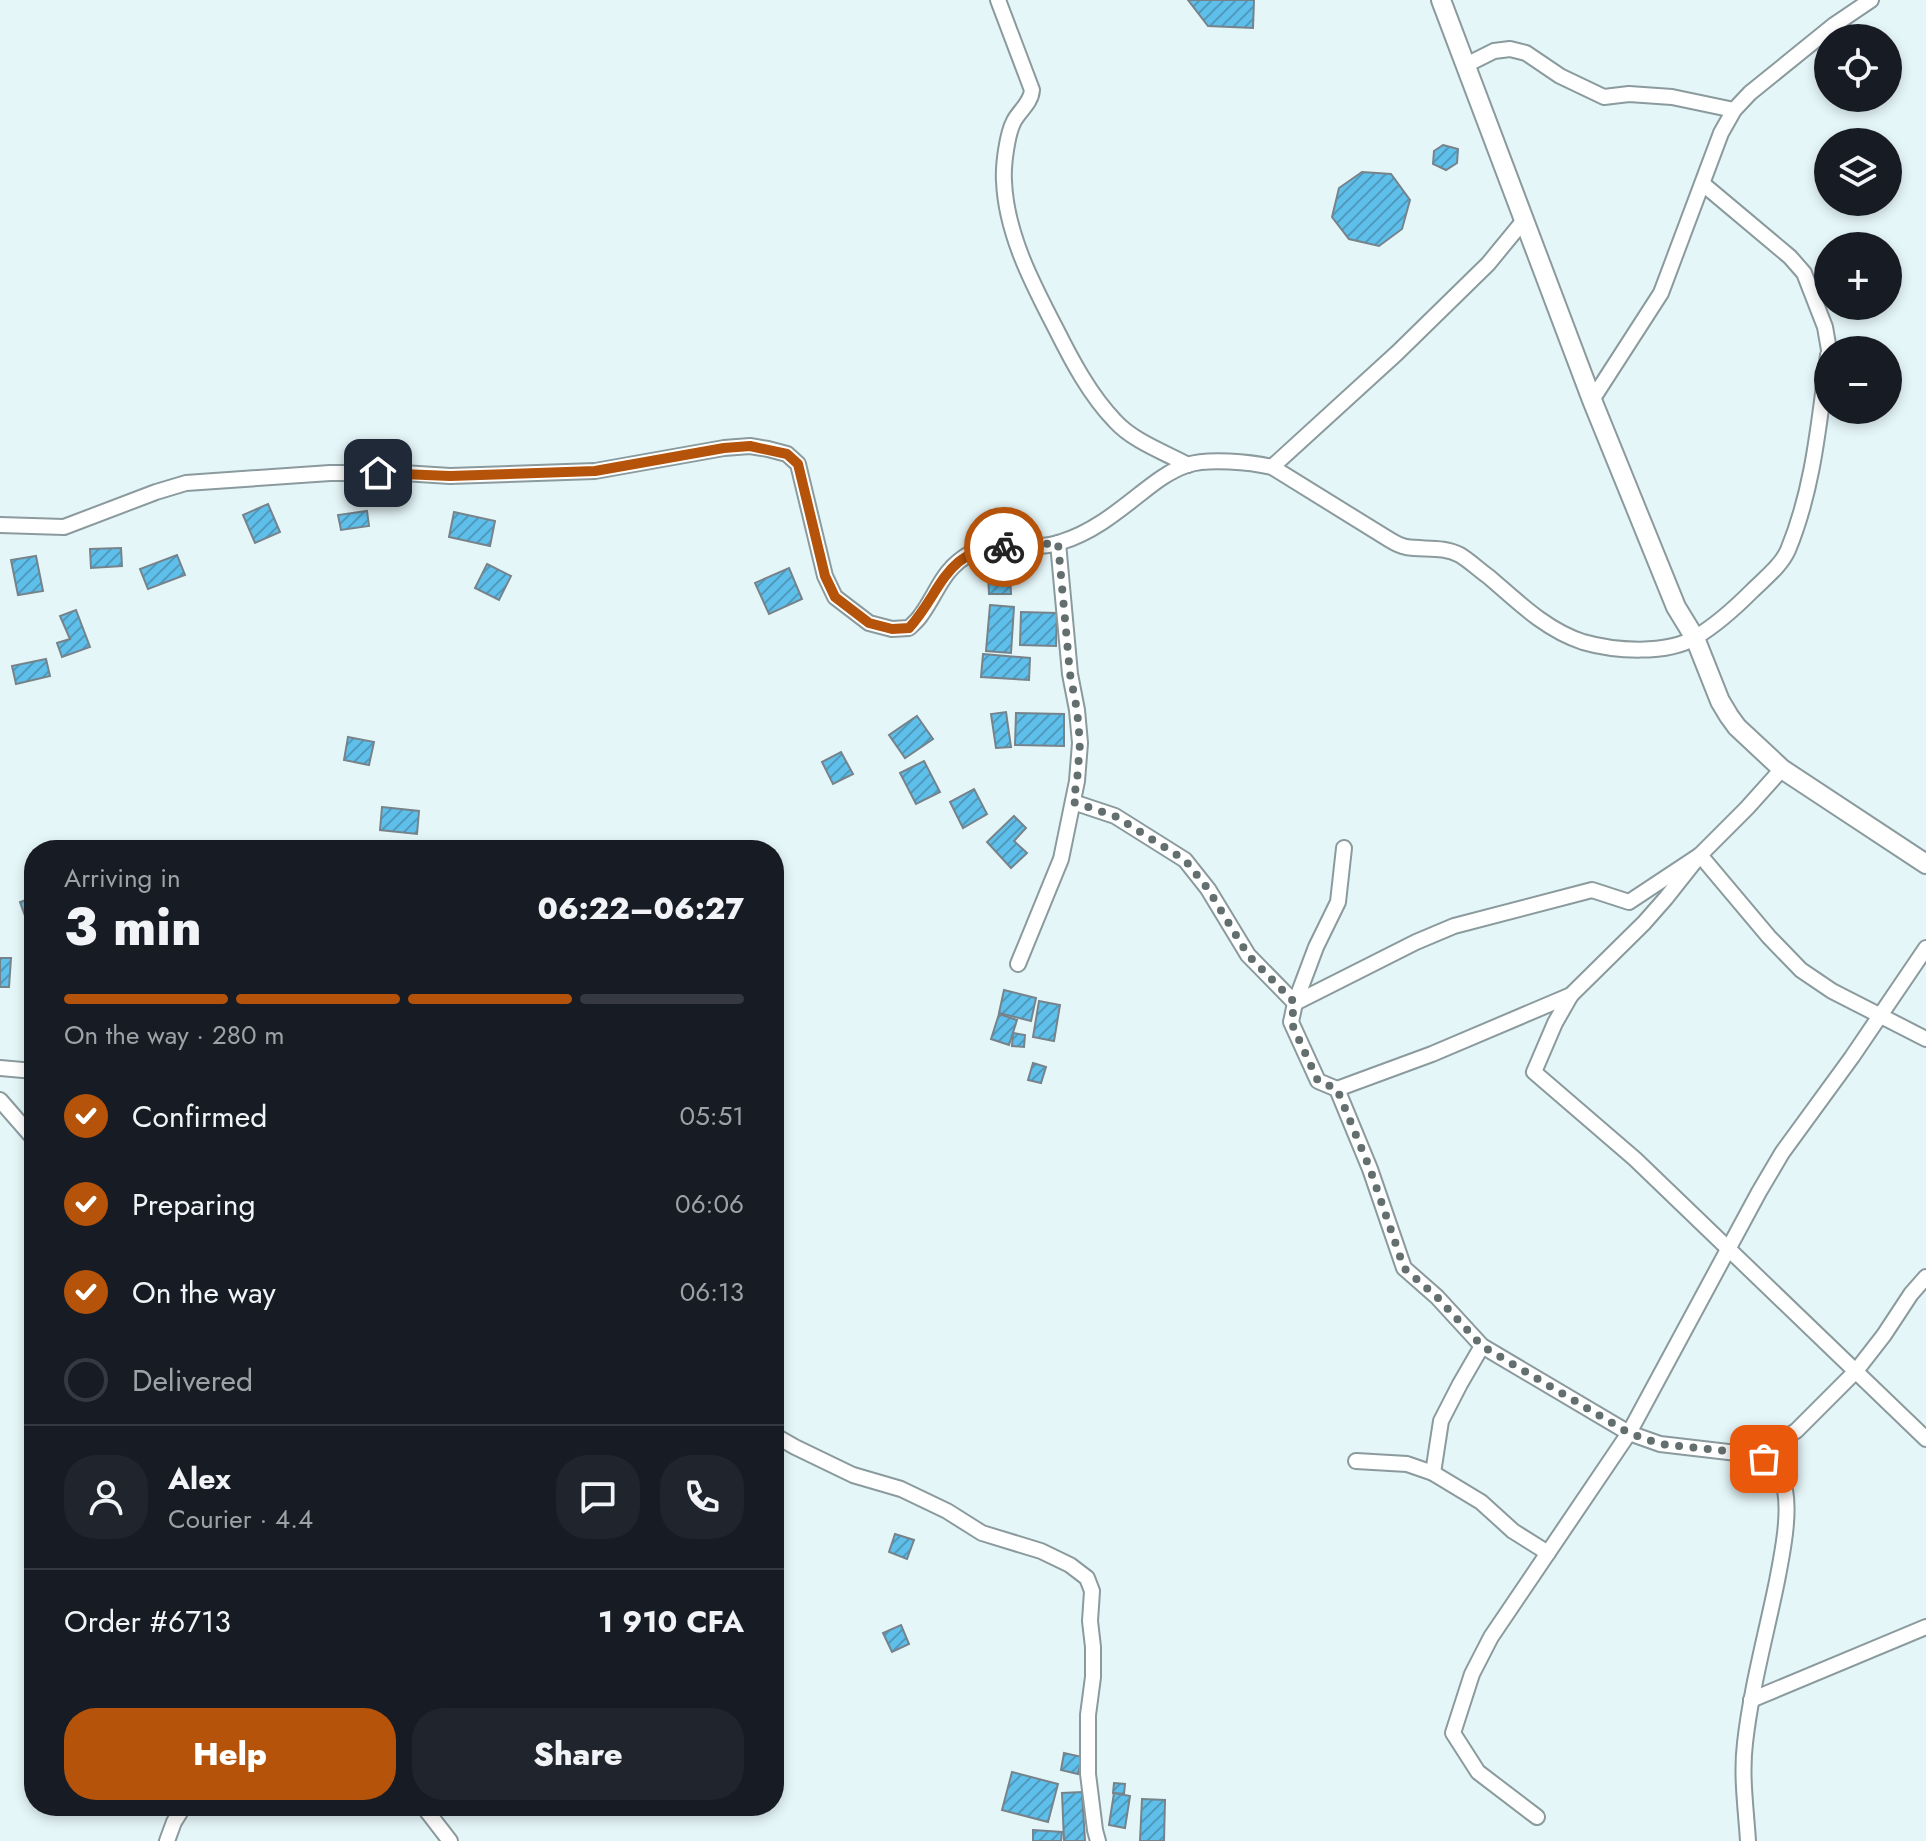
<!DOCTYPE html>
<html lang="en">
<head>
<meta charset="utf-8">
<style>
  :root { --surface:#171b24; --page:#20242c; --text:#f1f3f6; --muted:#9ea1a6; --line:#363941; --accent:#b45309 }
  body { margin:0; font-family:Jost,sans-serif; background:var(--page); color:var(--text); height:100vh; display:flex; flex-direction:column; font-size:30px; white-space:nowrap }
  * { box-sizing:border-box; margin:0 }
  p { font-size:26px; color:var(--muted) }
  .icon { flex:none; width:44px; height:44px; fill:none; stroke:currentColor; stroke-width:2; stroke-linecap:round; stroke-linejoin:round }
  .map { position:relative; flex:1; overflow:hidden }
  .side { position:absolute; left:24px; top:840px; width:760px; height:976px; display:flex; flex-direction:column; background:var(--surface); border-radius:32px; box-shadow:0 4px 12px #0003 }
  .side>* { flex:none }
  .controls { position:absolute; left:1814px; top:24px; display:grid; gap:16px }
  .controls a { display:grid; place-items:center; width:88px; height:88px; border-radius:50%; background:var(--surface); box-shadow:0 4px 12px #0003; font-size:40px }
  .pin { position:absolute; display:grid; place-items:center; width:68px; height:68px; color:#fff; margin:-34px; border-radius:16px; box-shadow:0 4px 12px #0006 }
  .courier { position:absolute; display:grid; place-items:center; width:80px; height:80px; margin:-40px; border:6px solid #b45309; border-radius:50%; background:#fff; color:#222; box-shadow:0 2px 10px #0007 }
  .head em { font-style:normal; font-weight:800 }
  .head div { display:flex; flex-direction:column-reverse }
  .head { display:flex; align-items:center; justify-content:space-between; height:136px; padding:0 40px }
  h1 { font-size:52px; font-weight:800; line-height:60px }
  .bar { display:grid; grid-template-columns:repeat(4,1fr); gap:12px 8px; align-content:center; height:96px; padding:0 40px }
  .bar i { height:10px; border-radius:6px; background:var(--line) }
  .bar .selected { background:var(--accent) }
  .bar p { grid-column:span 4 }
  .line { display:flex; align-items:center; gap:20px; padding:0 40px; border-top:2px solid var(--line) }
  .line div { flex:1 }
  .round { display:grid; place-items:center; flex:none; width:84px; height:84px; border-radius:32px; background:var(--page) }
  ol { padding:0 40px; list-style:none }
  li { display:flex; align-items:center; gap:24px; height:88px }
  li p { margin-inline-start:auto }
  li .icon { padding:8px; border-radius:50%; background:var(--accent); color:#fff; stroke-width:4 }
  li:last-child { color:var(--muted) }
  li i { width:44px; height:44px; border:4px solid var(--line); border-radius:50% }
  .action { display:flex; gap:16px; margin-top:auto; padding:16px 40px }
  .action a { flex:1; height:92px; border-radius:32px; background:var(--accent); color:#fff; font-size:32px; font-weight:800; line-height:92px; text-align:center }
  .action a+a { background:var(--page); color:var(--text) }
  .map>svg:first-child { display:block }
  .building { fill:url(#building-hatch); stroke:#76838a; stroke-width:2 }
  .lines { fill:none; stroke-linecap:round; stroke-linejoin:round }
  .minor-casing { stroke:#8a9a9d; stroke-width:18 }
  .tertiary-casing { stroke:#8a9a9d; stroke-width:22 }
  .minor { stroke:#fff; stroke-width:14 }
  .tertiary { stroke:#fff; stroke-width:18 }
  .done { stroke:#636e6f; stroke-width:8; stroke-dasharray:0 14.4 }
  .route { stroke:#b45309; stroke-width:10 }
</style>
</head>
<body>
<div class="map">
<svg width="1926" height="1841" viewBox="0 0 1926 1841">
  <defs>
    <pattern id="building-hatch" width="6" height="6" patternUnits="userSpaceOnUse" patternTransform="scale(2)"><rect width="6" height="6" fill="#5fbfeb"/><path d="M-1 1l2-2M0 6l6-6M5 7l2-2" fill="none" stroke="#4e9bbe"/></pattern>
  </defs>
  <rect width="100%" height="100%" fill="#e5f6f9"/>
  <g class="building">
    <polygon points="1188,0 1254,0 1253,28 1208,26"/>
    <polygon points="1443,145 1458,149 1457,163 1446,170 1433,164 1434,151"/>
    <polygon points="1362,172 1391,174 1410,200 1402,229 1379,246 1349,239 1332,217 1339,188"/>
    <polygon points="268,504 280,532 255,543 243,515"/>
    <polygon points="367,511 369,526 341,530 338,515"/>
    <polygon points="454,512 495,521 490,546 449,537"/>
    <polygon points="121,548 122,566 91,568 90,549"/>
    <polygon points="177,555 185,575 148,589 140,569"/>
    <polygon points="36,556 43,591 18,595 11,560"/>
    <polygon points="487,564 511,576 499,600 475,588"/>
    <polygon points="789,568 802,599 769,614 755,583"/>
    <polygon points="1010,571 1011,594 989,594 988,572"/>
    <polygon points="990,605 1014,607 1011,653 986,651"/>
    <polygon points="76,610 90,647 62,657 57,643 70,639 60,616"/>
    <polygon points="1021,612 1057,613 1056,646 1020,645"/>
    <polygon points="983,654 1030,658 1029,680 981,677"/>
    <polygon points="46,659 50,676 16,684 12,666"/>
    <polygon points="1006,712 1011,747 996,748 991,714"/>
    <polygon points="1016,713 1064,714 1064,746 1015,745"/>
    <polygon points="917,716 933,739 905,758 889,735"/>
    <polygon points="348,737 374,742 369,765 344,760"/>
    <polygon points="841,752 853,774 833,784 822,762"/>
    <polygon points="924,761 940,792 916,804 900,773"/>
    <polygon points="974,789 987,814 963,828 950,802"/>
    <polygon points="382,807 419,811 417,834 380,830"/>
    <polygon points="1014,816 1026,828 1014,841 1027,853 1011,868 987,842"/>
    <polygon points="34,897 34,925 29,927 20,902"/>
    <polygon points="0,958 11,958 9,987 0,987"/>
    <polygon points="1004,990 1036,998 1031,1021 999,1013"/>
    <polygon points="1039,1001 1060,1005 1054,1041 1033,1037"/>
    <polygon points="999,1014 1017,1020 1009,1045 991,1039"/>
    <polygon points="1013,1033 1025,1035 1024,1047 1012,1046"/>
    <polygon points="1033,1063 1046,1067 1041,1083 1028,1080"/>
    <polygon points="895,1534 914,1540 907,1559 889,1552"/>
    <polygon points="901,1625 909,1644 892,1652 883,1633"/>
    <polygon points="1064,1753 1082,1757 1078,1774 1061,1770"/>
    <polygon points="1012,1772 1058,1784 1048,1822 1002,1810"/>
    <polygon points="1114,1783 1125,1784 1124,1794 1113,1793"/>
    <polygon points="1082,1792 1085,1841 1064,1841 1062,1793"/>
    <polygon points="1114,1793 1130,1796 1125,1828 1109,1825"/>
    <polygon points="1142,1799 1165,1800 1164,1841 1140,1841"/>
    <polygon points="1033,1830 1062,1832 1061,1841 1033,1841"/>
  </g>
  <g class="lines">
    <defs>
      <g id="minor">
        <path d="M998,0L1032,90C1031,103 1020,110 1014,121C1007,134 1003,166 1004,181C1006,233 1032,283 1056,329C1072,361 1090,395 1115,421C1133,441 1164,452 1188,465"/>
        <polyline points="1466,65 1494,51 1510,49 1526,53 1560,76 1604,97 1629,94 1672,97 1734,110"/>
        <polyline points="1703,184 1790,257 1804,273 1825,327 1829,350"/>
        <polyline points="1592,400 1661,293 1721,133 1734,110 1750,93 1834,25 1871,0"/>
        <polyline points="1272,467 1397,353 1488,264 1525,219"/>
        <path d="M0,525L64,527L156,492L186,483L330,473H403L450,476L595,471L724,448L750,446L768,449L787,454L798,464L825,576L835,597L869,623L892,629L909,628C913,624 918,620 921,615C938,592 942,569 971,553C998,539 1033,552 1061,542C1091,533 1116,513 1140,494C1154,483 1169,471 1187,465C1208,458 1250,462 1272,467L1390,540C1395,543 1401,546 1406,547C1424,550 1443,546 1460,555C1470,561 1479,570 1489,577C1518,602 1546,630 1583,642C1614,651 1667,655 1696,637C1716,625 1736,607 1752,591C1764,579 1781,566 1788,550C1814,487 1819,421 1828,355"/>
        <path d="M1073,802L1115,816L1185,860L1208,889L1248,955L1295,1003L1291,1022L1318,1081L1337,1089L1370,1169L1404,1268L1437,1297L1482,1346L1629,1433L1660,1444L1754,1455C1769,1460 1782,1474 1785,1490C1790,1516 1782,1555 1777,1581C1766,1635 1751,1689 1745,1743C1741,1776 1746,1809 1748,1841"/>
        <polyline points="1018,964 1061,859 1077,781 1080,743 1077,710 1070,674 1058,543"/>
        <polyline points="1571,995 1555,1023 1534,1072 1635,1159 1926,1439"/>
        <polyline points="1295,1003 1416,942 1454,926 1592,890 1629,902 1700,855 1769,937 1801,970 1832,991 1926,1039"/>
        <polyline points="1295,1003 1316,947 1338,902 1344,848"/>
        <polyline points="0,1068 34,1071"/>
        <polyline points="1337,1089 1432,1054 1571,995 1644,923 1666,898 1700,855 1747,808 1782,769"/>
        <polyline points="0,1100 34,1139"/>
        <polyline points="774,1435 795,1447 853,1475 901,1489 947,1511 982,1533 1041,1551 1070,1565 1087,1578 1092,1591 1090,1621 1093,1647 1093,1677 1088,1715 1088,1774 1095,1830 1098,1841"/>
        <polyline points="1754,1455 1796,1431 1856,1371 1884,1335 1911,1294 1926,1277"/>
        <polyline points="1356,1461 1407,1464 1433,1473 1481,1502 1513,1531 1548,1553"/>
        <polyline points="1433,1473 1441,1421 1460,1384 1482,1346"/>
        <polyline points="1751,1700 1926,1627"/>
        <polyline points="423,1806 450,1841"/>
        <polyline points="1537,1817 1478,1772 1453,1733 1472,1674 1491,1637 1629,1433 1759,1192 1782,1153 1852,1057 1926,948"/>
        <polyline points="167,1841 174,1822 184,1806"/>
      </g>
      <polyline id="tertiary" points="1441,0 1592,400 1646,533 1676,607 1695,638 1720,701 1729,716 1737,727 1782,769 1926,864"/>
    </defs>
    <use href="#minor" class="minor-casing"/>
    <use href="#tertiary" class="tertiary-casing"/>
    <use href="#minor" class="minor"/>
    <use href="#tertiary" class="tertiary"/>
  </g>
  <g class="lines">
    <polyline class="done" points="1004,547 1058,543 1070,674 1077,710 1080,743 1077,781 1073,802 1115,816 1185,860 1208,889 1248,955 1295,1003 1291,1022 1318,1081 1337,1089 1370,1169 1404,1268 1437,1297 1482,1346 1629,1433 1660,1444 1746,1453 1764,1459"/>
    <path class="route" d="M378,473L450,476L595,471L724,448L750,446L787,454L798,464L825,576L835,597L869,623L892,629L909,628C942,592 944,549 1004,547"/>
  </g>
</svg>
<div class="controls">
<a><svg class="icon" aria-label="locate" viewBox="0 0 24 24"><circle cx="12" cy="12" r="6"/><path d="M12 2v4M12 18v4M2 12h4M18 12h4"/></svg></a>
<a><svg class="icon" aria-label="layers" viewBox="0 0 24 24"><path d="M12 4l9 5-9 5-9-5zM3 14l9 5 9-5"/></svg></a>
<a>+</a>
<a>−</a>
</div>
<div class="pin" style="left:1764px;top:1459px;background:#ea580c"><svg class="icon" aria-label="bag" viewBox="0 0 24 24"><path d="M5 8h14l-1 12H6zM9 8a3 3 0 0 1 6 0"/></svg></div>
<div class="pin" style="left:378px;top:473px;background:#1f2937"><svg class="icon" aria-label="home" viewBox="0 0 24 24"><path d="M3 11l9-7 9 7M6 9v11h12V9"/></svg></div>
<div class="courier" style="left:1004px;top:547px"><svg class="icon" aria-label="bike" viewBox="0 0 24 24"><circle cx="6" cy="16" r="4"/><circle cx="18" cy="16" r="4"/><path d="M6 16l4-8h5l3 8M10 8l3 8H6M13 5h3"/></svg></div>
<section class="side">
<div class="head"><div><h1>3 min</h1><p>Arriving in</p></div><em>06:22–06:27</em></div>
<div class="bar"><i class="selected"></i><i class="selected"></i><i class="selected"></i><i></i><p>On the way · 280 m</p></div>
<ol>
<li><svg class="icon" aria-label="check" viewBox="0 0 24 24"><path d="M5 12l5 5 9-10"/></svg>Confirmed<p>05:51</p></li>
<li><svg class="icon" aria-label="check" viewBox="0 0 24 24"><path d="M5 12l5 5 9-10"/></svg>Preparing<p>06:06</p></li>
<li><svg class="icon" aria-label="check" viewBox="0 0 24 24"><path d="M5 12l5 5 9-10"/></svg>On the way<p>06:13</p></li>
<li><i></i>Delivered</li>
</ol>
<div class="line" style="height:144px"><a class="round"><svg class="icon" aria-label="person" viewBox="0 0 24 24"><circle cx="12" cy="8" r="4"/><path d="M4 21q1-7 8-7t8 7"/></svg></a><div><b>Alex</b><p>Courier · 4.4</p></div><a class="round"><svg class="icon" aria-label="chat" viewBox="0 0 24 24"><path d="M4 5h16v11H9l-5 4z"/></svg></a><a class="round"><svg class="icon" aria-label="phone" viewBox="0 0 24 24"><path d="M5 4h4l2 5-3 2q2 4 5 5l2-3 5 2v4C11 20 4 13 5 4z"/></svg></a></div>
<div class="line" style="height:104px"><div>Order #6713</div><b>1 910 CFA</b></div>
<div class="action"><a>Help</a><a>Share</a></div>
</section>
</div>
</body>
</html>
